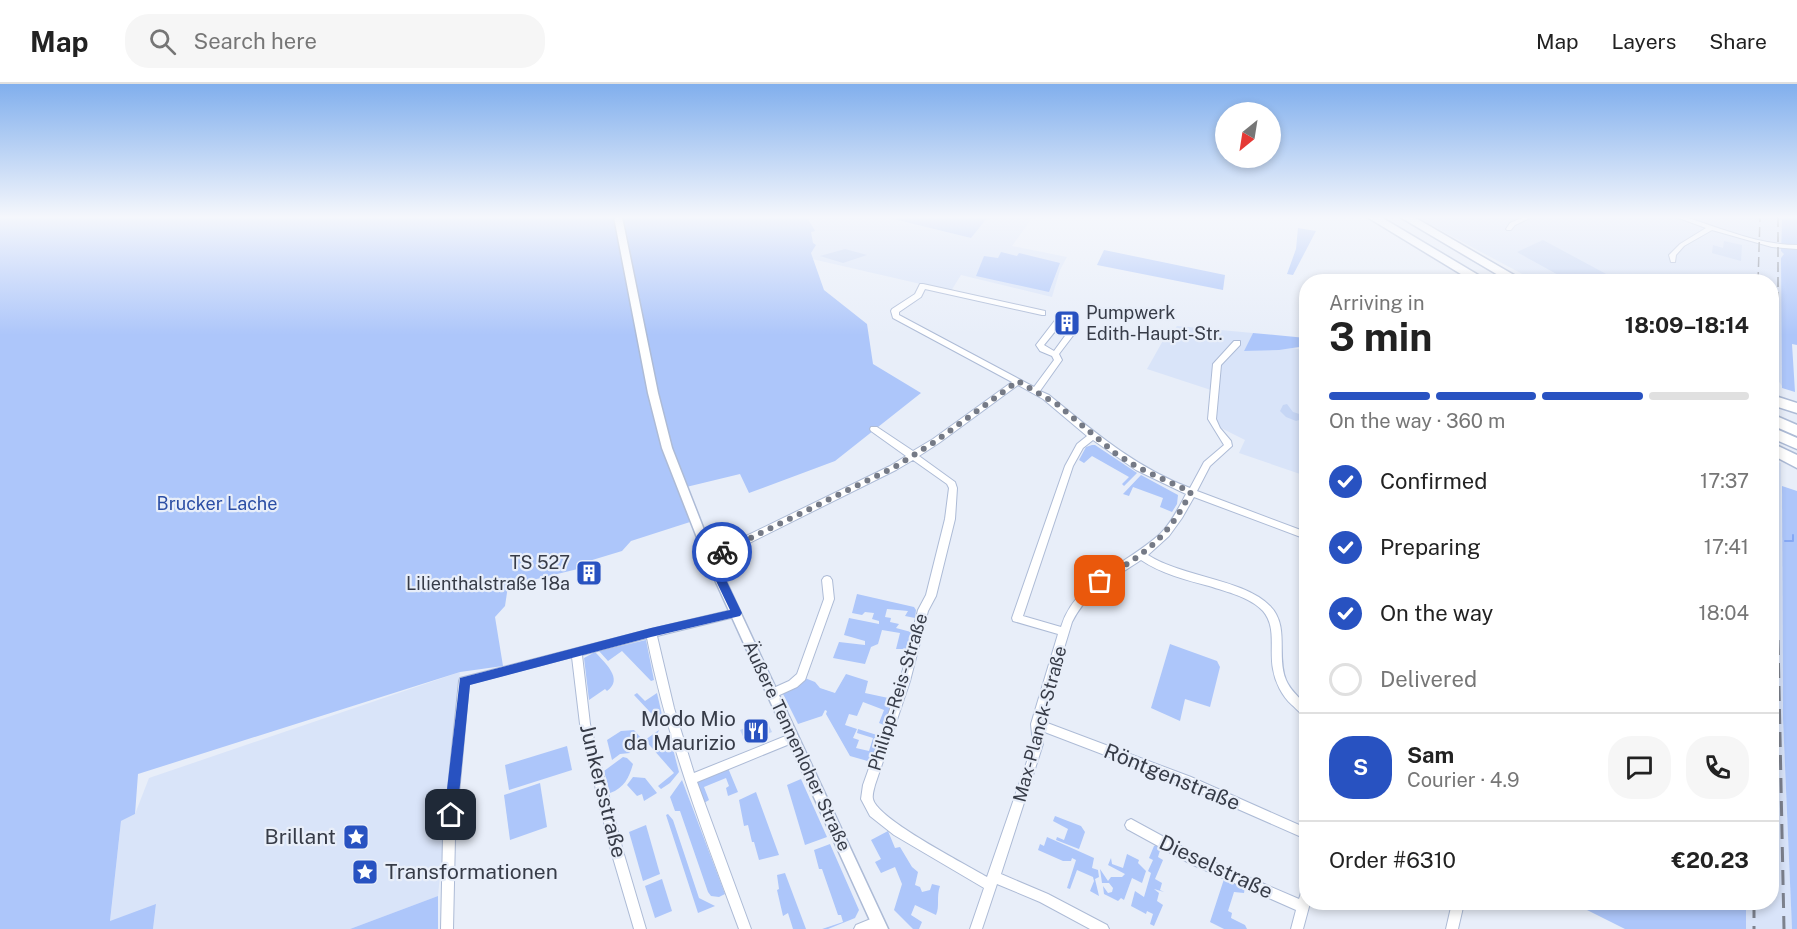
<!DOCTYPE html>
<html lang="en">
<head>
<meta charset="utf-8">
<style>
  :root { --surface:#fff; --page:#f6f6f6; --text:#222; --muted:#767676; --line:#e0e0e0; --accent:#2852c1 }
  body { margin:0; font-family:"Public Sans",sans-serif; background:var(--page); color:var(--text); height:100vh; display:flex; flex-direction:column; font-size:22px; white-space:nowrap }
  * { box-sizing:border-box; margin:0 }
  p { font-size:20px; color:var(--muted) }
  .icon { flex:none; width:33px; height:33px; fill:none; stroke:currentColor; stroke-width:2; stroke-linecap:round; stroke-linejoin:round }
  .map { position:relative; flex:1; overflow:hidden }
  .drawer { position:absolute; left:1299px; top:190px; width:480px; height:636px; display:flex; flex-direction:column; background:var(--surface); border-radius:24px; box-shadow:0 3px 9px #0003 }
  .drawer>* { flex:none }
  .needle { width:39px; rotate:210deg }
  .controls { position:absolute; left:1215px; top:18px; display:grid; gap:12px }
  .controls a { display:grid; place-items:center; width:66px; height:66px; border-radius:50%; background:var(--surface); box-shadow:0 3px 9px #0003; font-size:30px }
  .pin { position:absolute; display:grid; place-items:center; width:51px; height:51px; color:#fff; margin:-26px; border-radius:12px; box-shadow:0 3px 9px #0006 }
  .courier { position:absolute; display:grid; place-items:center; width:60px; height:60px; margin:-30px; border:4px solid #2852c1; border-radius:50%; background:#fff; color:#222; box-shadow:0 2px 8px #0007 }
  .overview em { font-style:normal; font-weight:700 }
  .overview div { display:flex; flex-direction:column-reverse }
  .overview { display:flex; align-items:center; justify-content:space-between; height:102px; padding:0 30px }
  h1 { font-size:39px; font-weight:700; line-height:45px }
  .bar { display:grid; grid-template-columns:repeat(4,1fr); gap:9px 6px; align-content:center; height:72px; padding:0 30px }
  .bar i { height:8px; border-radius:4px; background:var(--line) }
  .bar .current { background:var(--accent) }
  .bar p { grid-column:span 4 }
  .line { display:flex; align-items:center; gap:15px; padding:0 30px; border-top:2px solid var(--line) }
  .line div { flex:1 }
  .round { display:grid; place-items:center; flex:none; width:63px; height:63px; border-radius:24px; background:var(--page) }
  ol { padding:0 30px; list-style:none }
  li { display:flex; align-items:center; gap:18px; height:66px }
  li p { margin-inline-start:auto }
  li .icon { padding:6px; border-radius:50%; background:var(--accent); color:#fff; stroke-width:4 }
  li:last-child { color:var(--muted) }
  li i { width:33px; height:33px; border:3px solid var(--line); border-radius:50% }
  header { display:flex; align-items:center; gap:36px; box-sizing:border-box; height:84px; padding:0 30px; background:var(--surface); border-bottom:2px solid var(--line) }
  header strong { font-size:28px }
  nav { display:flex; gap:33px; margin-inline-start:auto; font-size:21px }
  .search { width:420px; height:54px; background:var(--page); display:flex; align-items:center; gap:15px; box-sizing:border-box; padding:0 21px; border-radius:24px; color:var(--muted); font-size:22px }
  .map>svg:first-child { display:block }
  .built { fill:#d9e4f9 }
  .green { fill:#adc6fa }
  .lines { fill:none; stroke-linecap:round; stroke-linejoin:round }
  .stream { stroke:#86a8f4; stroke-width:2 }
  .building { fill:#c6d6f5 }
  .minor-casing { stroke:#adbbd6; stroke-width:2 }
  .tertiary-casing { stroke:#adbbd6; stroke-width:3 }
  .motorway-casing { stroke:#adbbd6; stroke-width:3 }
  .minor { fill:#fff; fill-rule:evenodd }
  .tertiary { fill:#fff; fill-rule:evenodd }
  .motorway { fill:#fff; fill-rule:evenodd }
  .rail-far2 { stroke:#7d828e; stroke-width:1.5; stroke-dasharray:10 5; stroke-linecap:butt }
  .rail-far1 { stroke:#7d828e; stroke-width:2; stroke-dasharray:12 6; stroke-linecap:butt }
  .rail { stroke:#7d828e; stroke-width:3; stroke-dasharray:15 8; stroke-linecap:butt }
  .route { fill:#2852c1 }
  .done { stroke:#757a86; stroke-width:6; stroke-dasharray:0 10.8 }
  .labels { text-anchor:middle; stroke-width:4.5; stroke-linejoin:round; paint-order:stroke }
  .poi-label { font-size:18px; fill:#373c48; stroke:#e8eef9; text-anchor:start }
  .park-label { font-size:18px; fill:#2b4ea5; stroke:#e8eef9 }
  .street-label { font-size:18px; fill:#373c48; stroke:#e8eef9 }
  .near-poi-label { font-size:21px; fill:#373c48; stroke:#e8eef9; text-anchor:end }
  .near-street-label { font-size:21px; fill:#373c48; stroke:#e8eef9 }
</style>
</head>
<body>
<header>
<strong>Map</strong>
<div class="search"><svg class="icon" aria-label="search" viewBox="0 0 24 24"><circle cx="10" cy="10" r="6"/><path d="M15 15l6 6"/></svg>Search here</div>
<nav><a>Map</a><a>Layers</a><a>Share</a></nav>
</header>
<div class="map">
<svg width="1797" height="845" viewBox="0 0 1797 845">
  <rect width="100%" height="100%" fill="#e8eef9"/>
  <g class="built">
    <polygon points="800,133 885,133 971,154 988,133 1029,133 1032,134 1012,162 1067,173 1060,186 1052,213 961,191 951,207 812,175"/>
    <polygon points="1416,133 1782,133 1781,167 1785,170 1781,174 1782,302 1778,296 1772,294 1772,198 1537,198"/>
    <polygon points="1177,242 1253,249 1244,267 1293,264 1306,267 1306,392 1239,369 1245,356 1219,343 1216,329 1217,308 1147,285 1165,253 1169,254"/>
    <polygon points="1772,376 1781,379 1783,635 1792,845 1746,845 1746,819 1772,819"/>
    <polygon points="460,588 438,812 350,845 153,845 156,821 110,838 121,737 135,730 149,694"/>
  </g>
  <g class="green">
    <polygon points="0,133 807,133 815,147 811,148 813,159 816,161 811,169 824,206 867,240 873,280 921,309 835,377 749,409 740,390 678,405 690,438 631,457 622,467 589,477 590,482 508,502 505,522 495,533 503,582 460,588 138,690 135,730 121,737 110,837 156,820 153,845 0,845"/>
    <polygon points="885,133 988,133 971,154"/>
    <polygon points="1782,133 1797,133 1797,261 1792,260 1795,308 1782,304 1781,174 1784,170 1781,167"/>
    <polygon points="1298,144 1316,147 1293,191 1287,190 1296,165"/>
    <polygon points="1104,166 1225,191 1223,206 1097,181"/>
    <polygon points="1001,168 1017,172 1019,169 1060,179 1049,208 976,192 984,172 998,174"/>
    <polygon points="1253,249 1306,254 1306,262 1279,266 1244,267"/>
    <polygon points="1092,361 1095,361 1137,389 1124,402 1122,400 1129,393 1092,372 1084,379 1079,376 1086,363"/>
    <polygon points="1141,391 1178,411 1177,420 1172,428 1160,423 1163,414 1133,403 1129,412 1123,410"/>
    <polygon points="1782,402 1797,407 1797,845 1792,845 1783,635"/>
    <polygon points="857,510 914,523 916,526 915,534 905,532 908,527 887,525 885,533 891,534 890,538 899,540 896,544 911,548 908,565 896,565 900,549 882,546 878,560 871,563 865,580 833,574 839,558 865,561 865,557 844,551 849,534 879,540 879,537 872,535 874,529 865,528 862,531 852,529"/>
    <polygon points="646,556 654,596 651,597 622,567 608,577 599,567"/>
    <polygon points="1170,560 1217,577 1220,583 1210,623 1185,615 1180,637 1151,624"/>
    <path d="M595,568C605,579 624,595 607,607L605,605L589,616L584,574Z"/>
    <polygon points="846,590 868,597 865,609 893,615 884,641 879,639 884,626 863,618 857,632 849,630 845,641 857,645 853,654 859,656 856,664 869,667 873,654 857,649 858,645 880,652 871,678 850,672 826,630 827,627 825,626 822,632 798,640 783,610 805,594 815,598 820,604 835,609"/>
    <polygon points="637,609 645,617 657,609 665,644 634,611"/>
    <polygon points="634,646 641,654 627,665 630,669 620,670 612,676 607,656 621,647"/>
    <polygon points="659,646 653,660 673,665 679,688 670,699 661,705 658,702 674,689 645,656"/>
    <polygon points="567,662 572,686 509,706 505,681"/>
    <path d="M623,673L627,674L633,680C629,694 624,704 610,709L604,687Z"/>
    <polygon points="728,684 738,708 728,712 726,704 729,702 726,694 704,703 709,716 704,719 696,700 698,697"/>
    <polygon points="633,693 645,694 657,709 644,717 642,710 637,712 627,701"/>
    <polygon points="801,695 827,753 805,761 787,701"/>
    <polygon points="682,696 725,810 719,813 711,812 708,808 680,727 675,727 670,713"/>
    <polygon points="540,699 547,743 510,756 504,711"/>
    <polygon points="756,708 779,771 759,776 754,758 752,758 748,741 744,742 739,716"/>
    <polygon points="668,730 673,736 699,814 715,822 698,829 666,731"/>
    <polygon points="1055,732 1081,742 1085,748 1079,765 1056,756 1057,753 1064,756 1068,745 1053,737"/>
    <polygon points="646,741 660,790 643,797 629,748"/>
    <path d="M888,747L895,764L900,763L912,783L918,788L915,801L920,803L922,808L930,806L932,800L940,802C936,813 940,822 936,831L915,821L911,831L922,838L919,845H913L894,826L902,800L895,783L881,789L875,778L881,775L871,756Z"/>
    <polygon points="1047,753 1094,774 1092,784 1098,786 1099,793 1095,795 1099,812 1090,807 1094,797 1093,793 1077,786 1070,805 1067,804 1076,776 1072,774 1071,777 1063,777 1038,766 1040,760 1044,762"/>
    <polygon points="830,760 859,826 855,834 828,845 822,845 843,838 841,831 838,831 822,785 819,785 814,766"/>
    <polygon points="1157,761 1161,763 1158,773 1163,776 1155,795 1162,799 1160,806 1164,808 1154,805 1159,809 1157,817 1163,821 1154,842 1150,840 1153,830 1147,827 1146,830 1131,822 1135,807 1144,813 1151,789 1148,787 1153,776 1149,774 1154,762"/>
    <polygon points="1127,770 1139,776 1138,779 1146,787 1142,799 1132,794 1124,816 1121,814 1118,817 1104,810 1103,802 1108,809 1112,808 1113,804 1109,799 1102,799 1100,785 1108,797 1111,793 1122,793 1125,790 1108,781 1111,774 1112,780 1123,784"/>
    <polygon points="785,789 806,845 793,845 788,829 783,832 777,806 779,805 777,791"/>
    <polygon points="662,795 672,827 655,834 645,802"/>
    <polygon points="1224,795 1245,803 1244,809 1234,808 1228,827 1232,829 1231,834 1245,841 1247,845 1224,845 1210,838"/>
    <polygon points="438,812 438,845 350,845"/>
    <polygon points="1573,819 1746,819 1746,845 1625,845"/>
  </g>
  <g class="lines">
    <polyline class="stream" points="1785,457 1793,457 1793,451"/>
  </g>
  <g class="building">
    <polygon points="1543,156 1621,198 1571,198 1517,168"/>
    <polygon points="1724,157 1742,161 1741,177 1712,169 1713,161 1723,164"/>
    <polygon points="845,165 867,171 843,179 820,172"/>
    <polygon points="1287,320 1293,328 1306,332 1306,334 1296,337 1286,333 1280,327 1283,321"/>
    <polygon points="766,635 772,648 746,659 740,646"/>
  </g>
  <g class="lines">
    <defs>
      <g id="minor">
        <polygon points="1524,133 1532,133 1515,141 1511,146 1507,146 1506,145 1510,139"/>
        <path d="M1676,133H1685C1721,144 1758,161 1797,161V165L1772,163L1712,146L1684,162L1676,171L1675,178H1671L1669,171L1680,160L1706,144Z"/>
        <path d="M920,200H923L1045,227V231H1042L925,205L921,213L899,228V231L1034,303L1054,276L1052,272L1040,267L1036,261L1056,235L1077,238L1078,245L1059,270L1062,276L1040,307L1049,311C1093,347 1136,384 1190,404L1204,378L1224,361L1208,335L1213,280L1234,257H1240V261L1221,281L1216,335L1220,344L1231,357L1232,362L1210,382L1197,407L1306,448V455L1194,413L1182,434L1169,452L1148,471C1182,493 1244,495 1270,522C1290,542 1276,572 1286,596C1290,606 1299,613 1306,621V632C1300,630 1297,625 1292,621C1282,612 1275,598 1273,585C1269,566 1277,543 1263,527C1250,513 1227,508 1209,502C1186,496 1162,490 1141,476C1113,495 1088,506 1072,538L1042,637L1191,693L1306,744V755L1183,701L1042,647L1043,660L1001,790L1048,810L1107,841L1109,845H1090L1040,818L997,800L982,845H970L984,804L894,751L870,732L861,715L863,701L900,597L918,526L926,511L945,435L949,404L947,400L913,376L896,386L713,477H707L705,474L707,471L890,382L906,372L871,347L870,345L871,343H877L913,367L933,355L1012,298L893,234L891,227L892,225L915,210ZM1061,240L1070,242V245L1054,267L1044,261ZM1018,301L1043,315L1087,352L1077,360L1065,382L1012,534L1013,537L1058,550L1031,640L1033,660L987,793C967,781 877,735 873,715C872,711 874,705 875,701L910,597L928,527L936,512L955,435L957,404L955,398L919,372L939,359ZM1093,356L1136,386L1186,410C1179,423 1172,438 1161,449C1128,480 1075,496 1061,543L1023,532L1073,382L1083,364Z"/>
        <polygon points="827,492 830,493 832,496 834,515 805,596 797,603 773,614 769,612 768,609 769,606 789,597 797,590 824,515 822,496 824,493"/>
        <path d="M736,525L739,526L741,529L739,532L657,552L674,624L694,689L793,649L797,651L798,654L797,657L697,698L751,845H739C703,749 667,655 647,554L582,571L590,640L623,767L646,845H634L611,767L580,640L572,573L469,600L455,753L453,845H441L443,753L459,597L460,594L651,545Z"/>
        <polygon points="1131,735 1199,772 1299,815 1302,806 1306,804 1306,819 1310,819 1303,845 1291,845 1296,826 1191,780 1127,745 1125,741 1127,737"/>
        <polygon points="1452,819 1464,819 1458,845 1446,845"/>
        <polygon points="878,832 882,834 884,838 882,842 876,845 854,845 856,841"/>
      </g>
      <polygon id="tertiary" points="614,133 622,133 658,309 672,364 715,474 888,845 874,845 705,474 662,364 648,309"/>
      <g id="motorway">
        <polygon points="1367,133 1381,133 1490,198 1474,198"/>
        <polygon points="1400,133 1414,133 1526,198 1510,198"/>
        <polygon points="1772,311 1797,319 1797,329 1772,321"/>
        <polygon points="1772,330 1797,341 1797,352 1772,341"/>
        <polygon points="1772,343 1797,354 1797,365 1772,354"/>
        <polygon points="1772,359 1797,371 1797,384 1772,371"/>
      </g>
    </defs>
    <use href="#minor" class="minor-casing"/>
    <use href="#tertiary" class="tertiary-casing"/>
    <use href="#motorway" class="motorway-casing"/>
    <use href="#minor" class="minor"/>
    <use href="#tertiary" class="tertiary"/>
    <use href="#motorway" class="motorway"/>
    <g class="rail-far2">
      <polyline points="1778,133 1778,323"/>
      <polyline points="1758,198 1760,133"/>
    </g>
    <polyline class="rail-far1" points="1778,322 1778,557"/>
    <g class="rail">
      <polyline points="1778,556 1784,845"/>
      <polyline points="1754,819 1754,845"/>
    </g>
  </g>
  <linearGradient id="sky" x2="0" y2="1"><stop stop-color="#81afed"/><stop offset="0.53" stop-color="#f5f7fc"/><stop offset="1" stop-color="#f5f7fc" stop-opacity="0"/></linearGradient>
  <rect width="1797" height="251" fill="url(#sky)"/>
  <polygon class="route" points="722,464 727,468 716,475 742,529 740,532 651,553 470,601 457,731 451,737 446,735 444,731 460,594 651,544 730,526 705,474"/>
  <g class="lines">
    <path class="done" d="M722,468L893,384L936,357L1018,297L1058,321L1115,369L1139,384L1191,408C1165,458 1146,468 1100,497"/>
  </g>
  <defs>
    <symbol id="building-square" viewBox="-11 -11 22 22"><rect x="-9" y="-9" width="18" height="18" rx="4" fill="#2852c1" stroke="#e8eef9"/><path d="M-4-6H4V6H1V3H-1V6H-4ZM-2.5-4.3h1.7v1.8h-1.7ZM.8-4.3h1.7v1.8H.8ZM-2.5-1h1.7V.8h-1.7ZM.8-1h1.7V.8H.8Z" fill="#fff"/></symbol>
    <symbol id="restaurant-square" viewBox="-11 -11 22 22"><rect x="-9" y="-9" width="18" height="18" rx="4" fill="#2852c1" stroke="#e8eef9"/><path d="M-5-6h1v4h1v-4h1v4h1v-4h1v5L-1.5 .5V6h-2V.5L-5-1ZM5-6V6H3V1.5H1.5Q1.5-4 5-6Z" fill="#fff"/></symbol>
    <symbol id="sight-square" viewBox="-11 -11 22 22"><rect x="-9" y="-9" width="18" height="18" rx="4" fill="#2852c1" stroke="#e8eef9"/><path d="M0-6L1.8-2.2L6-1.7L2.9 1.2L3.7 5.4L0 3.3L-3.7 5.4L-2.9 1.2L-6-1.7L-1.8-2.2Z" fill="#fff"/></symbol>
  </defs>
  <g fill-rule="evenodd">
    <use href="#building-square" x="1052" y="224" width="30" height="30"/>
    <use href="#building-square" x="574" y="474" width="30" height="30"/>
    <use href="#restaurant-square" x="741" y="632" width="30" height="30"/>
    <use href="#sight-square" x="341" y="738" width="30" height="30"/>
    <use href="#sight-square" x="350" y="773" width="30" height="30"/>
  </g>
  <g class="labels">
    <g class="poi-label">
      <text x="1086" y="235">Pumpwerk<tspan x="1086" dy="21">Edith-Haupt-Str.</tspan></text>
      <text x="570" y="485" text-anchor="end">TS 527<tspan x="570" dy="21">Lilienthalstraße 18a</tspan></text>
    </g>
    <g class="park-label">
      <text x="217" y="426">Brucker Lache</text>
    </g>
    <g class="street-label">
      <text transform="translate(898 608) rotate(-73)" y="6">Philipp-Reis-Straße</text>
      <text transform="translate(1040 640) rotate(-75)" y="6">Max-Planck-Straße</text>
      <text transform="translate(797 662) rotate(65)" y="6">Äußere Tennenloher Straße</text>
    </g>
    <g class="near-poi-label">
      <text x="736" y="642">Modo Mio<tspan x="736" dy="24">da Maurizio</tspan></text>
      <text x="336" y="760">Brillant</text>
      <text x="385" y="795" text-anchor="start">Transformationen</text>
    </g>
    <g class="near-street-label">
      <text transform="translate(1172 693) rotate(22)" y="7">Röntgenstraße</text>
      <text transform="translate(603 707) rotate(76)" y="7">Junkersstraße</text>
      <text transform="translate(1216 783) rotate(25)" y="7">Dieselstraße</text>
    </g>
  </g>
</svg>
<div class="controls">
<a><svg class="needle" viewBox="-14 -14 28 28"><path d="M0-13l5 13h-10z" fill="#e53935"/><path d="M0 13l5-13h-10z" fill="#767676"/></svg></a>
</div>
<div class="pin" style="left:1100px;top:497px;background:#ea580c"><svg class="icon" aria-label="bag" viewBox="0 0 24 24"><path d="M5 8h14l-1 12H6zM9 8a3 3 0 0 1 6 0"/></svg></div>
<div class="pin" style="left:451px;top:731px;background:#1f2937"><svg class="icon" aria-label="home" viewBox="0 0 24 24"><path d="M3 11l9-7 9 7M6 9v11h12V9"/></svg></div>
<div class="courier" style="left:722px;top:468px"><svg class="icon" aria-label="bike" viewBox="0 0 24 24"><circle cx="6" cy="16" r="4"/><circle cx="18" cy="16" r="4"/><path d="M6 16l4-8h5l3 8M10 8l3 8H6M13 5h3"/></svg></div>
<section class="drawer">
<div class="overview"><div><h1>3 min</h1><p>Arriving in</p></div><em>18:09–18:14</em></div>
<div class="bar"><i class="current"></i><i class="current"></i><i class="current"></i><i></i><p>On the way · 360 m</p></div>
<ol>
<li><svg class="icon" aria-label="check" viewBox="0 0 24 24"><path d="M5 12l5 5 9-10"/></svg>Confirmed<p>17:37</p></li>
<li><svg class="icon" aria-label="check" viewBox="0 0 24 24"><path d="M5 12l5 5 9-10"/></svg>Preparing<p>17:41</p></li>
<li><svg class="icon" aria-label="check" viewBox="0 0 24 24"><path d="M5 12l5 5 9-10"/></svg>On the way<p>18:04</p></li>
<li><i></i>Delivered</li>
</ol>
<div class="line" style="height:108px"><b class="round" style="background:var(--accent);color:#fff">S</b><div><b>Sam</b><p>Courier · 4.9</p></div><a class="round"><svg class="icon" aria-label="chat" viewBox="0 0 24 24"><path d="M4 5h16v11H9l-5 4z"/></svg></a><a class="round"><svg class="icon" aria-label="phone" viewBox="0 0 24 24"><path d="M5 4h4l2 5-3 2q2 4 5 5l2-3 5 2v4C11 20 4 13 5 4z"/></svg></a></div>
<div class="line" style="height:78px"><div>Order #6310</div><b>€20.23</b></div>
</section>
</div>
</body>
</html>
